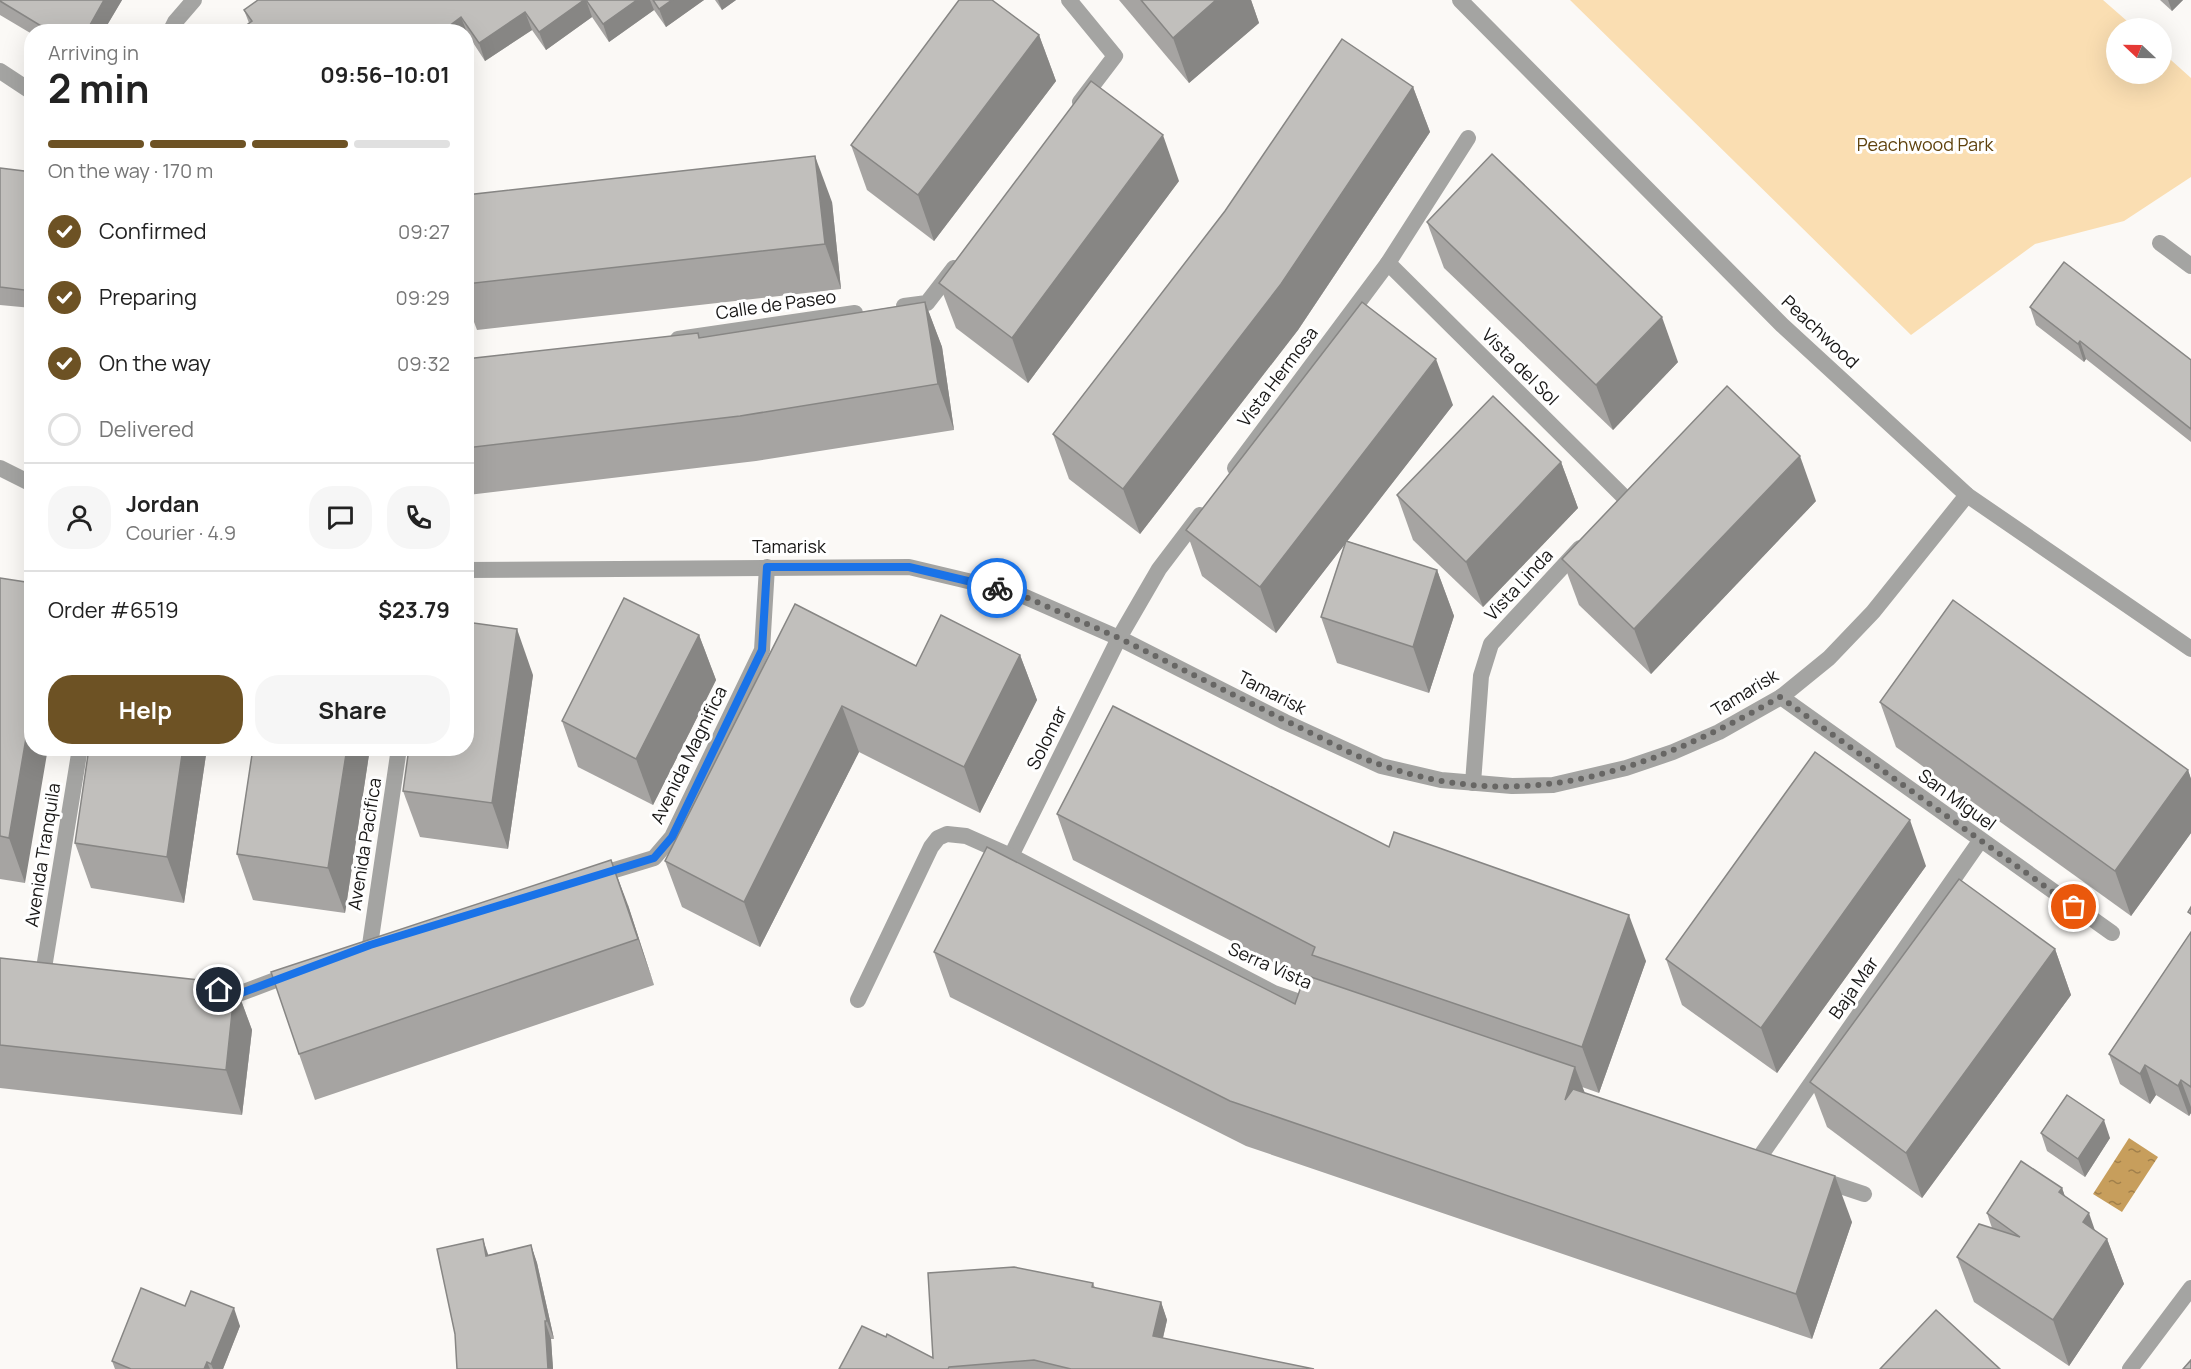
<!DOCTYPE html>
<html lang="en">
<head>
<meta charset="utf-8">
<style>
  :root { --surface:#fff; --page:#f6f6f6; --text:#222; --muted:#767676; --line:#e0e0e0; --accent:#6d5224 }
  body { margin:0; font-family:Manrope,sans-serif; background:var(--page); color:var(--text); height:100vh; display:flex; flex-direction:column; font-size:22px; white-space:nowrap }
  * { box-sizing:border-box; margin:0 }
  p { font-size:20px; color:var(--muted) }
  .icon { flex:none; width:33px; height:33px; fill:none; stroke:currentColor; stroke-width:2; stroke-linecap:round; stroke-linejoin:round }
  .map { position:relative; flex:1; overflow:hidden }
  .sheet { position:absolute; left:24px; top:24px; width:450px; height:732px; display:flex; flex-direction:column; background:var(--surface); border-radius:24px; box-shadow:0 6px 24px #0002 }
  .sheet>* { flex:none }
  .needle { width:39px; rotate:292deg }
  .buttons { position:absolute; left:2106px; top:18px; display:grid; gap:12px }
  .buttons a { display:grid; place-items:center; width:66px; height:66px; border-radius:50%; background:var(--surface); box-shadow:0 6px 24px #0002; font-size:30px }
  .pin { position:absolute; display:grid; place-items:center; width:51px; height:51px; color:#fff; margin:-26px; border:3px solid #fff; border-radius:50%; box-shadow:0 2px 6px #0007 }
  .courier { position:absolute; display:grid; place-items:center; width:60px; height:60px; margin:-30px; border:4px solid #1a73e8; border-radius:50%; background:#fff; color:#222; box-shadow:0 2px 8px #0007 }
  .summary em { font-style:normal; font-weight:700 }
  .summary div { display:flex; flex-direction:column-reverse }
  .summary { display:flex; align-items:center; justify-content:space-between; height:102px; padding:0 24px }
  h1 { font-size:39px; font-weight:700; line-height:45px }
  .bar { display:grid; grid-template-columns:repeat(4,1fr); gap:9px 6px; align-content:center; height:72px; padding:0 24px }
  .bar i { height:8px; border-radius:4px; background:var(--line) }
  .bar .selected { background:var(--accent) }
  .bar p { grid-column:span 4 }
  .line { display:flex; align-items:center; gap:15px; padding:0 24px; border-top:2px solid var(--line) }
  .line div { flex:1 }
  .round { display:grid; place-items:center; flex:none; width:63px; height:63px; border-radius:24px; background:var(--page) }
  ol { padding:0 24px; list-style:none }
  li { display:flex; align-items:center; gap:18px; height:66px }
  li p { margin-inline-start:auto }
  li .icon { padding:6px; border-radius:50%; background:var(--accent); color:#fff; stroke-width:4 }
  li:last-child { color:var(--muted) }
  li i { width:33px; height:33px; border:3px solid var(--line); border-radius:50% }
  .cta { display:flex; gap:12px; margin-top:auto; padding:12px 24px }
  .cta a { flex:1; height:69px; border-radius:24px; background:var(--accent); color:#fff; font-size:24px; font-weight:700; line-height:69px; text-align:center }
  .cta a+a { background:var(--page); color:var(--text) }
  .map>svg:first-child { display:block }
  .park { fill:#fadeb2 }
  .water { fill:url(#water-ripples) }
  .lines { fill:none; stroke-linecap:round; stroke-linejoin:round }
  .minor { stroke:#a4a4a2; stroke-width:16 }
  .tertiary { stroke:#a4a4a2; stroke-width:16 }
  .wall { fill:#a6a4a2 }
  .shaded-wall { fill:#878684 }
  .building { fill:#c1bfbc; stroke:#878684; stroke-width:1.5 }
  .done { stroke:#676664; stroke-width:6; stroke-dasharray:0 10.8 }
  .route { stroke:#1a73e8; stroke-width:8 }
  .labels { text-anchor:middle; stroke-width:6; stroke-linejoin:round; paint-order:stroke }
  .park-label { font-size:18px; fill:#5f420d; stroke:#fff }
  .street-label { font-size:18px; fill:#181716; stroke:#fff }
</style>
</head>
<body>
<div class="map">
<svg width="2191" height="1369" viewBox="0 0 2191 1369">
  <defs>
    <pattern id="water-ripples" width="26" height="14" patternUnits="userSpaceOnUse" patternTransform="scale(1.5)"><rect width="26" height="14" fill="#c79e5c"/><path d="M2 4q2-2 4 0t4 0M15 11q2-2 4 0t4 0" fill="none" stroke="#a1804b"/></pattern>
  </defs>
  <rect width="100%" height="100%" fill="#fbf9f6"/>
  <polygon class="park" points="1570,0 2103,0 2135,28 2116,28 2116,74 2162,74 2162,52 2191,78 2191,177 2124,221 2035,244 1911,335"/>
  <polygon class="water" points="2129,1138 2158,1157 2122,1212 2093,1194"/>
  <g class="lines">
    <g class="minor">
      <polyline points="1069,0 1115,56 1080,102"/>
      <polyline points="170,32 175,22 194,0"/>
      <polyline points="0,71 32,92"/>
      <polyline points="2160,243 2191,266"/>
      <polyline points="1388,263 1625,498"/>
      <polyline points="904,306 927,303 954,268"/>
      <polyline points="678,339 855,313"/>
      <polyline points="0,468 32,484"/>
      <polyline points="1235,468 1388,263 1468,138"/>
      <polyline points="466,570 909,567 1014,592 1119,638 1285,722 1381,766 1441,780 1512,786 1553,785 1626,768 1673,752 1719,732 1781,697 1829,658 1873,612 1967,495"/>
      <polyline points="1781,697 2112,933"/>
      <polyline points="1473,783 1481,676 1491,644 1580,548"/>
      <polyline points="1011,856 1119,638 1159,569 1200,515"/>
      <polyline points="595,876 654,858 672,837 762,650 767,567"/>
      <polyline points="370,945 399,748"/>
      <polyline points="44,968 80,748"/>
      <polyline points="215,990 241,993 294,973"/>
      <polyline points="858,1000 931,847 938,838 947,834 966,836 1011,856 1274,993 1317,1008"/>
      <polyline points="1759,1158 1980,841"/>
      <polyline points="1819,1179 1864,1194"/>
      <polyline points="2130,1369 2191,1288"/>
    </g>
    <polyline class="tertiary" points="1460,0 1782,325 1967,495 2191,649"/>
  </g>
  <g class="wall">
    <polygon points="0,0 122,0 103,32 32,32 32,34 0,15"/>
    <polygon points="258,0 704,0 666,27 654,10 609,42 592,17 546,50 532,30 485,61 468,35 466,36 466,32 249,23 244,10"/>
    <polygon points="715,0 736,0 722,10"/>
    <polygon points="1119,0 1251,0 1259,23 1189,83"/>
    <polygon points="2160,0 2183,0 2172,11"/>
    <polygon points="1039,35 1056,81 934,241 867,190 851,145"/>
    <polygon points="1413,87 1430,132 1298,330 1140,534 1069,479 1053,434"/>
    <polygon points="0,168 32,172 32,308 0,305"/>
    <polygon points="1179,181 1028,383 956,328 939,283"/>
    <polygon points="466,195 832,202 841,289 477,330 466,301"/>
    <polygon points="1427,222 1678,362 1613,430 1444,268"/>
    <polygon points="925,302 942,347 954,430 756,461 468,495 466,490 466,359 700,337"/>
    <polygon points="2030,307 2191,360 2191,442 2086,359 2084,362 2036,325"/>
    <polygon points="1453,405 1347,541 1437,570 1454,616 1429,693 1337,663 1321,617 1345,544 1276,633 1202,576 1186,530"/>
    <polygon points="1561,462 1578,508 1483,607 1413,540 1397,495"/>
    <polygon points="1816,501 1651,674 1579,605 1562,559"/>
    <polygon points="0,578 25,883 0,879"/>
    <polygon points="795,604 916,666 1020,655 1037,700 980,813 859,752 760,947 682,907 665,861"/>
    <polygon points="699,635 716,680 653,805 578,767 562,721"/>
    <polygon points="533,675 508,849 420,837 403,791"/>
    <polygon points="1880,702 2188,770 2191,779 2191,833 2131,916 1896,747"/>
    <polygon points="207,748 184,903 91,888 75,843"/>
    <polygon points="253,748 370,748 345,913 253,900 237,854"/>
    <polygon points="1057,814 1389,847 1646,961 1599,1093 1582,1087 1585,1093 1852,1222 1812,1339 1246,1146 950,997 934,952 1295,1004 1304,978 1073,860"/>
    <polygon points="1926,866 1777,1073 1682,1005 1666,959"/>
    <polygon points="628,905 654,985 315,1100 299,1054"/>
    <polygon points="2191,932 2191,1113 2189,1116 2156,1095 2150,1104 2120,1084 2109,1054"/>
    <polygon points="2055,949 2071,995 1922,1198 1827,1127 1810,1082"/>
    <polygon points="0,958 235,984 252,1030 242,1115 0,1088"/>
    <polygon points="2041,1133 2110,1138 2085,1177 2047,1151"/>
    <polygon points="2062,1188 2065,1197 2095,1231 2107,1239 2124,1284 2069,1366 1974,1302 1957,1257 1992,1228 1987,1213"/>
    <polygon points="531,1245 537,1263 554,1339 551,1339 553,1369 457,1369 488,1255"/>
    <polygon points="1093,1283 1095,1288 1161,1302 1167,1320 1163,1338 1314,1369 839,1369 886,1337 933,1358"/>
    <polygon points="185,1306 240,1326 223,1369 115,1369 112,1361"/>
  </g>
  <g class="shaded-wall">
    <polygon points="104,0 122,0 103,32 86,32"/>
    <polygon points="584,0 586,0 592,17 546,50 539,32"/>
    <polygon points="637,0 650,0 654,10 609,42 603,24"/>
    <polygon points="672,0 704,0 666,27 659,9"/>
    <polygon points="718,0 736,0 722,10"/>
    <polygon points="1216,0 1251,0 1259,23 1189,83 1173,38"/>
    <polygon points="2168,0 2183,0 2172,11"/>
    <polygon points="525,12 532,30 485,61 479,43"/>
    <polygon points="461,17 468,35 466,36 466,32 441,32"/>
    <polygon points="1039,35 1056,81 934,241 918,195"/>
    <polygon points="1413,87 1430,132 1298,330 1140,534 1123,489"/>
    <polygon points="1163,135 1179,181 1028,383 1012,338"/>
    <polygon points="815,156 832,202 841,289 825,244"/>
    <polygon points="925,302 942,347 954,430 938,384"/>
    <polygon points="1662,317 1678,362 1613,430 1596,385"/>
    <polygon points="2080,341 2086,359 2084,362 2078,344"/>
    <polygon points="1436,359 1453,405 1276,633 1260,587"/>
    <polygon points="1800,456 1816,501 1651,674 1634,629"/>
    <polygon points="1561,462 1578,508 1483,607 1466,562"/>
    <polygon points="1437,570 1454,616 1429,693 1413,647"/>
    <polygon points="517,629 533,675 508,849 492,803"/>
    <polygon points="699,635 716,680 653,805 636,759"/>
    <polygon points="1020,655 1037,700 980,813 964,767"/>
    <polygon points="32,703 32,748 48,748 25,883 9,838"/>
    <polygon points="842,706 859,752 760,947 744,902"/>
    <polygon points="183,748 207,748 184,903 167,857"/>
    <polygon points="347,748 370,748 345,913 328,868"/>
    <polygon points="2188,770 2191,779 2191,833 2131,916 2115,871"/>
    <polygon points="1910,820 1926,866 1777,1073 1761,1028"/>
    <polygon points="611,860 628,905 654,985 638,939"/>
    <polygon points="1629,915 1646,961 1599,1093 1582,1047"/>
    <polygon points="2055,949 2071,995 1922,1198 1906,1153"/>
    <polygon points="235,984 252,1030 242,1115 226,1070"/>
    <polygon points="2145,1065 2156,1095 2150,1104 2140,1074"/>
    <polygon points="1575,1067 1592,1112 1565,1100"/>
    <polygon points="2181,1080 2191,1107 2191,1113 2189,1116 2178,1086"/>
    <polygon points="2104,1120 2110,1138 2085,1177 2078,1159"/>
    <polygon points="1835,1176 1852,1222 1812,1339 1796,1294"/>
    <polygon points="2062,1188 2078,1233 2059,1192"/>
    <polygon points="2089,1213 2101,1248 2107,1239 2124,1284 2069,1366 2053,1320 2083,1222"/>
    <polygon points="483,1239 489,1257 486,1256"/>
    <polygon points="531,1245 537,1263 554,1339 547,1321"/>
    <polygon points="1161,1302 1167,1320 1159,1354 1153,1336"/>
    <polygon points="234,1308 240,1326 223,1369 213,1369 211,1364"/>
    <polygon points="545,1321 551,1339 553,1369 548,1369"/>
    <polygon points="207,1362 210,1369 204,1369"/>
  </g>
  <g class="building">
    <polygon points="0,0 104,0 86,32 51,32 0,1"/>
    <polygon points="258,0 584,0 539,32 525,12 479,43 461,17 441,32 237,32 252,21 244,10"/>
    <polygon points="586,0 637,0 603,24"/>
    <polygon points="653,0 672,0 659,9"/>
    <polygon points="959,0 992,0 1039,35 918,195 851,145"/>
    <polygon points="1141,0 1216,0 1173,38"/>
    <polygon points="1342,39 1413,87 1281,284 1123,489 1053,434 1225,211"/>
    <polygon points="1091,81 1163,135 1012,338 939,283"/>
    <polygon points="1492,154 1662,317 1596,385 1427,222"/>
    <polygon points="815,156 825,244 466,284 466,195"/>
    <polygon points="0,168 32,172 32,291 0,287"/>
    <polygon points="2064,262 2191,360 2191,429 2080,341 2078,344 2030,307"/>
    <polygon points="925,302 938,384 740,416 466,448 466,359 698,333 699,338"/>
    <polygon points="1362,302 1436,359 1260,587 1186,530"/>
    <polygon points="1727,386 1800,456 1634,629 1562,559"/>
    <polygon points="1493,396 1561,462 1466,562 1397,495"/>
    <polygon points="1346,541 1437,570 1413,647 1321,617"/>
    <polygon points="0,578 32,583 32,703 9,838 0,836"/>
    <polygon points="624,598 699,635 636,759 562,721"/>
    <polygon points="1953,600 2188,770 2115,871 1880,702"/>
    <polygon points="795,604 916,666 941,615 1020,655 964,767 842,706 744,902 665,861"/>
    <polygon points="466,622 517,629 492,803 403,791 409,748 466,748"/>
    <polygon points="1113,706 1389,847 1394,832 1629,915 1582,1047 1312,955 1315,947 1057,814"/>
    <polygon points="89,748 183,748 167,857 75,843"/>
    <polygon points="253,748 347,748 328,868 237,854"/>
    <polygon points="1815,752 1910,820 1761,1028 1666,959"/>
    <polygon points="987,847 1295,1004 1305,975 1575,1067 1565,1100 1573,1089 1835,1176 1796,1294 1230,1101 934,952"/>
    <polygon points="611,860 638,939 299,1054 271,972"/>
    <polygon points="1959,879 2055,949 1906,1153 1810,1082"/>
    <polygon points="2191,907 2191,914 2188,912"/>
    <polygon points="2191,932 2191,1087 2181,1080 2178,1086 2145,1065 2140,1074 2109,1054"/>
    <polygon points="0,958 235,984 226,1070 0,1045"/>
    <polygon points="2067,1095 2104,1120 2078,1159 2041,1133"/>
    <polygon points="2021,1161 2062,1188 2059,1192 2089,1213 2083,1222 2107,1239 2053,1320 1957,1257 1979,1224 2020,1237 1987,1213"/>
    <polygon points="483,1239 486,1256 531,1245 547,1321 545,1321 548,1369 457,1369 455,1334 437,1249"/>
    <polygon points="1014,1267 1093,1283 1092,1287 1161,1302 1153,1336 1314,1369 1071,1369 1034,1360 949,1367 948,1369 839,1369 862,1326 886,1337 887,1334 933,1358 928,1273"/>
    <polygon points="141,1288 185,1306 191,1291 234,1308 211,1364 207,1362 204,1369 131,1369 112,1361"/>
    <polygon points="1936,1310 2000,1369 1880,1369"/>
    <polygon points="2191,1360 2191,1369 2183,1369"/>
  </g>
  <g class="lines">
    <path class="done" d="M997,588L1014,592L1119,638L1353,754C1509,821 1641,776 1780,697L2074,907"/>
    <polyline class="route" points="219,990 241,993 370,945 654,858 672,837 762,650 767,567 909,567 997,588"/>
  </g>
  <g class="labels">
    <g class="park-label">
      <text x="1925" y="151">Peachwood Park</text>
    </g>
    <g class="street-label">
      <text transform="translate(776 305) rotate(-8)" y="6">Calle de Paseo</text>
      <text transform="translate(1820 332) rotate(43)" y="6">Peachwood</text>
      <text transform="translate(1520 367) rotate(45)" y="6">Vista del Sol</text>
      <text transform="translate(1278 377) rotate(-53)" y="6">Vista Hermosa</text>
      <text x="789" y="553">Tamarisk</text>
      <text transform="translate(1519 585) rotate(-47)" y="6">Vista Linda</text>
      <text transform="translate(1272 693) rotate(27)" y="6">Tamarisk</text>
      <text transform="translate(1745 693) rotate(-31)" y="6">Tamarisk</text>
      <text transform="translate(1047 738) rotate(-64)" y="6">Solomar</text>
      <text transform="translate(689 755) rotate(-64)" y="6">Avenida Magnifica</text>
      <text transform="translate(1957 800) rotate(36)" y="6">San Miguel</text>
      <text transform="translate(365 844) rotate(-81)" y="6">Avenida Pacifica</text>
      <text transform="translate(43 855) rotate(-81)" y="6">Avenida Tranquila</text>
      <text transform="translate(1270 966) rotate(24)" y="6">Serra Vista</text>
      <text transform="translate(1854 988) rotate(-55)" y="6">Baja Mar</text>
    </g>
  </g>
</svg>
<div class="buttons">
<a><svg class="needle" viewBox="-14 -14 28 28"><path d="M0-13l5 13h-10z" fill="#e53935"/><path d="M0 13l5-13h-10z" fill="#767676"/></svg></a>
</div>
<div class="pin" style="left:2074px;top:907px;background:#ea580c"><svg class="icon" aria-label="bag" viewBox="0 0 24 24"><path d="M5 8h14l-1 12H6zM9 8a3 3 0 0 1 6 0"/></svg></div>
<div class="pin" style="left:219px;top:990px;background:#1f2937"><svg class="icon" aria-label="home" viewBox="0 0 24 24"><path d="M3 11l9-7 9 7M6 9v11h12V9"/></svg></div>
<div class="courier" style="left:997px;top:588px"><svg class="icon" aria-label="bike" viewBox="0 0 24 24"><circle cx="6" cy="16" r="4"/><circle cx="18" cy="16" r="4"/><path d="M6 16l4-8h5l3 8M10 8l3 8H6M13 5h3"/></svg></div>
<section class="sheet">
<div class="summary"><div><h1>2 min</h1><p>Arriving in</p></div><em>09:56–10:01</em></div>
<div class="bar"><i class="selected"></i><i class="selected"></i><i class="selected"></i><i></i><p>On the way · 170 m</p></div>
<ol>
<li><svg class="icon" aria-label="check" viewBox="0 0 24 24"><path d="M5 12l5 5 9-10"/></svg>Confirmed<p>09:27</p></li>
<li><svg class="icon" aria-label="check" viewBox="0 0 24 24"><path d="M5 12l5 5 9-10"/></svg>Preparing<p>09:29</p></li>
<li><svg class="icon" aria-label="check" viewBox="0 0 24 24"><path d="M5 12l5 5 9-10"/></svg>On the way<p>09:32</p></li>
<li><i></i>Delivered</li>
</ol>
<div class="line" style="height:108px"><a class="round"><svg class="icon" aria-label="person" viewBox="0 0 24 24"><circle cx="12" cy="8" r="4"/><path d="M4 21q1-7 8-7t8 7"/></svg></a><div><b>Jordan</b><p>Courier · 4.9</p></div><a class="round"><svg class="icon" aria-label="chat" viewBox="0 0 24 24"><path d="M4 5h16v11H9l-5 4z"/></svg></a><a class="round"><svg class="icon" aria-label="phone" viewBox="0 0 24 24"><path d="M5 4h4l2 5-3 2q2 4 5 5l2-3 5 2v4C11 20 4 13 5 4z"/></svg></a></div>
<div class="line" style="height:78px"><div>Order #6519</div><b>$23.79</b></div>
<div class="cta"><a>Help</a><a>Share</a></div>
</section>
</div>
</body>
</html>
